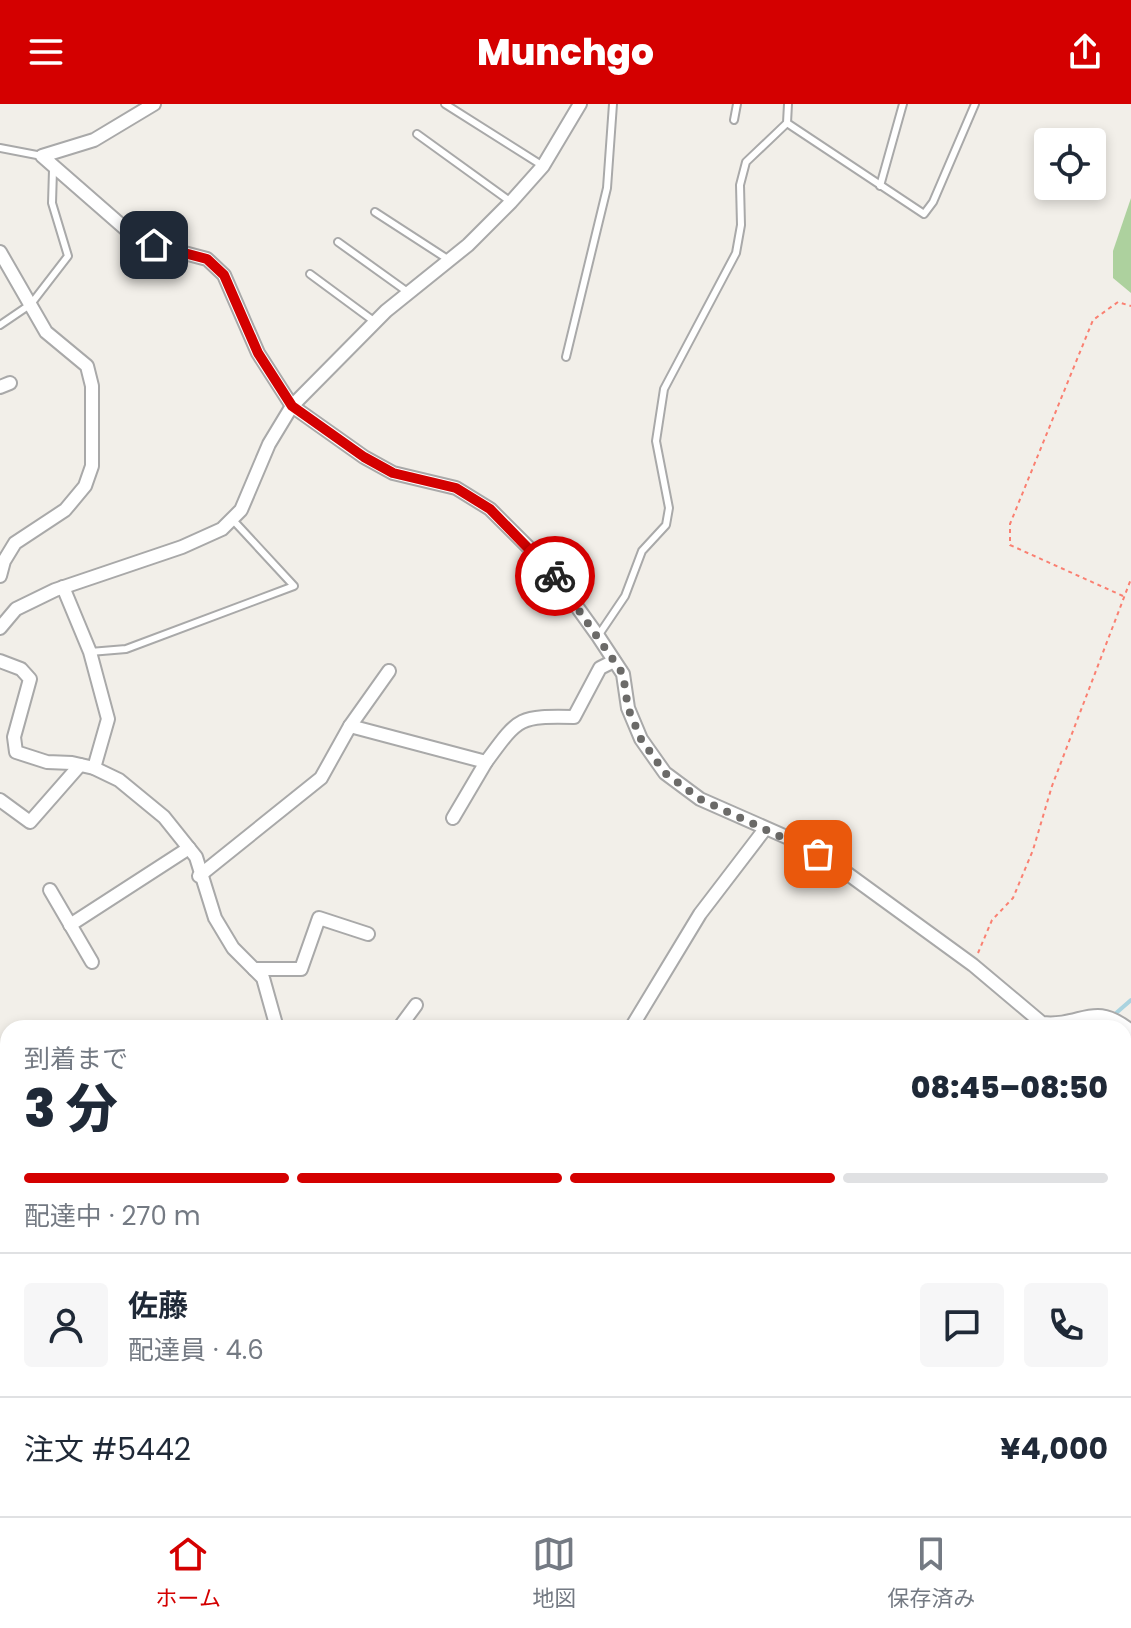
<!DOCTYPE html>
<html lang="ja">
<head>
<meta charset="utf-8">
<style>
  :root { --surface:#fff; --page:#f6f6f7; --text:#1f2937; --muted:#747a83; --line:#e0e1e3; --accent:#d40000 }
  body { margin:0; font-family:Poppins,"Noto Sans JP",sans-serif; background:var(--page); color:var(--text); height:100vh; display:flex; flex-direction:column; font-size:30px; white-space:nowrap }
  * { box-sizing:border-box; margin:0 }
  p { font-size:26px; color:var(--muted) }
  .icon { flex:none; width:44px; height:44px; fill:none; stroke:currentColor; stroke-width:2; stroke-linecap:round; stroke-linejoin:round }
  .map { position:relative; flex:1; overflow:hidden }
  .panel { position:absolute; left:0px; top:916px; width:1132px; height:496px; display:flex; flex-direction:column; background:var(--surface); border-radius:24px 24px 0 0; box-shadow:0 4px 12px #0003 }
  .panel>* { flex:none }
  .controls { position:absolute; left:1034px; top:24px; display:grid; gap:16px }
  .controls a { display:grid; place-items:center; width:72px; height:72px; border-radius:8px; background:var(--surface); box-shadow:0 4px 12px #0003; font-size:40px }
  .pin { position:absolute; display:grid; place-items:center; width:68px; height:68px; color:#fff; margin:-34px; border-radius:16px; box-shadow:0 4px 12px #0006 }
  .courier { position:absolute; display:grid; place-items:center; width:80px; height:80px; margin:-40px; border:6px solid #d40000; border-radius:50%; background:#fff; color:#222; box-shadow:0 2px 10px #0007 }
  .overview em { font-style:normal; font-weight:800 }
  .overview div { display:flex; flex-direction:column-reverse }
  .overview { display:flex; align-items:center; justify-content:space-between; height:136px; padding:0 24px }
  h1 { font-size:52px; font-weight:800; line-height:60px }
  .bar { display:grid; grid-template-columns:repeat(4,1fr); gap:12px 8px; align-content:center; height:96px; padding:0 24px }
  .bar i { height:10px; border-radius:6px; background:var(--line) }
  .bar .selected { background:var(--accent) }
  .bar p { grid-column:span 4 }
  .line { display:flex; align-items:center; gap:20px; padding:0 24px; border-top:2px solid var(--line) }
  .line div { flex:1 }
  .round { display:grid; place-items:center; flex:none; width:84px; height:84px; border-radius:8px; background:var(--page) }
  header { display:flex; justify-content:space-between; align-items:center; height:104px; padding:0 24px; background:var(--accent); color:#fff; font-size:36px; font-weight:800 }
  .menu { display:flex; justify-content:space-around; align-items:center; height:112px; border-top:2px solid var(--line); background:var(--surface); font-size:22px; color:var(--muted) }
  .menu a { display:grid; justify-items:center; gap:4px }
  .menu .selected { color:var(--accent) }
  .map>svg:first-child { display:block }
  .forest { fill:#add19e }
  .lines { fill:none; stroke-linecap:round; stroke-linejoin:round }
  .stream { stroke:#aad3df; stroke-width:4 }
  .service-casing { stroke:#a9a9a9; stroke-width:10 }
  .minor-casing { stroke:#a9a9a9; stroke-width:16 }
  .secondary-casing { stroke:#707d05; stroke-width:22 }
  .path { stroke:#fa8072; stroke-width:2; stroke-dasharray:4 4; stroke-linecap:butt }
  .service { stroke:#fff; stroke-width:6 }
  .minor { stroke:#fff; stroke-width:12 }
  .secondary { stroke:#f7fabf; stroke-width:18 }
  .done { stroke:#6b6a68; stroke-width:8; stroke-dasharray:0 14.4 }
  .route { stroke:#d40000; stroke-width:10 }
</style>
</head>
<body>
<header><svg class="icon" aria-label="menu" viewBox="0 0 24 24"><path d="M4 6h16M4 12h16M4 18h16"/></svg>Munchgo<svg class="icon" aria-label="share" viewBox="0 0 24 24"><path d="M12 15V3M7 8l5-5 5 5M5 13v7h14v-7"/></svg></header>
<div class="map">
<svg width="1131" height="1412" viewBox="0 0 1131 1412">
  <rect width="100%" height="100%" fill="#f2efe9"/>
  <polygon class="forest" points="1131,94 1131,189 1113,174 1113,147"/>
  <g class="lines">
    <g class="stream">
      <polyline points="1099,924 1131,896"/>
      <polyline points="955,1404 955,1412"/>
    </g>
    <defs>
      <g id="service">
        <polyline points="445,0 543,62"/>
        <polyline points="734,16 737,0"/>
        <polyline points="787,19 924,110 933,98 975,0"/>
        <polyline points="417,30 511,98"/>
        <polyline points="0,44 42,52"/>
        <polyline points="880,82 903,0"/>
        <polyline points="375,108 449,156"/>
        <polyline points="338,138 409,189"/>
        <polyline points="310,170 375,218"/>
        <polyline points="0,221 31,200 68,152 52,99 53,66"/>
        <polyline points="566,253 607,84 613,0"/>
        <polyline points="598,532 625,492 642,447 666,421 669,404 656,337 664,285 736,149 741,121 740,81 746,58 787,19 788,0"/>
        <polyline points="90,548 126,545 294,482 232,415"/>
      </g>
      <g id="minor">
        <path d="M154,0L94,36L42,52L129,128L154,141L207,155L224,171L258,249L292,302L364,353L393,369L456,384L490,405L549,464L598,532L623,570L628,604L641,635L665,669L700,695L800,739L837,762L973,861L1042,919C1084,923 1092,896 1131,927"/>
        <polyline points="0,148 46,228 87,262 92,282 92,362 85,382 65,406 15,439 4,457 0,472"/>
        <polyline points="0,283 10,279"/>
        <polyline points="63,483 90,548 108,615 94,664"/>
        <polyline points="0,524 16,505 55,486 182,443 222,425 241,406 269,340 292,302 386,207 468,141 511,98 543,62 580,0"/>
        <polyline points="0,557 21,565 30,575 14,633 16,648 47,658 72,659 94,664 119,676 164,713 196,753 215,814 233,844 263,874 277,924"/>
        <path d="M350,622L486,658C519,613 518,612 574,613L600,564L614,557"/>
        <polyline points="0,696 30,718 80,661"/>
        <polyline points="453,714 486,658"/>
        <polyline points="199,772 321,674 350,622 389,567"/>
        <polyline points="50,786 92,858"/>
        <polyline points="70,821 189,744"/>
        <polyline points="254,865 301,865 319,814 368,830"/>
        <polyline points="399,924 416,901"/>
        <polyline points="631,924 700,810 765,725"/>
        <polyline points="1124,1121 1131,1124"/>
        <polyline points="908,1404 909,1412"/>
        <polyline points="310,1412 322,1404"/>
        <polyline points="844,1412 862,1404"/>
      </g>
      <g id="secondary">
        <polyline points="0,979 8,976"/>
        <polyline points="1124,1063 1131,1065"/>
      </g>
    </defs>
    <use href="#service" class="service-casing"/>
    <use href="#minor" class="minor-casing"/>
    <use href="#secondary" class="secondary-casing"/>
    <g class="path">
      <polyline points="1123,492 1010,441 1010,420 1093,216 1118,198 1131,202"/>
      <polyline points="978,849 992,816 1013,794 1033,746 1052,682 1131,475"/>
      <polyline points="0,1365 8,1347"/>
    </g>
    <use href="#service" class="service"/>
    <use href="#minor" class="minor"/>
    <use href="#secondary" class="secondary"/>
  </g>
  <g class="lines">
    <polyline class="done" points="555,472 623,570 628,604 641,635 665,669 700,695 818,750"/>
    <polyline class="route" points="154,141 207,155 224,171 258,249 292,302 364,353 393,369 456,384 490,405 555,472"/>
  </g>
</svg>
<div class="controls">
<a><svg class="icon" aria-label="locate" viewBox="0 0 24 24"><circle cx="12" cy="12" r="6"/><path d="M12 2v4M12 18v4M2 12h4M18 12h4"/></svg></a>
</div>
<div class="pin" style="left:818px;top:750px;background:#ea580c"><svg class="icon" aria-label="bag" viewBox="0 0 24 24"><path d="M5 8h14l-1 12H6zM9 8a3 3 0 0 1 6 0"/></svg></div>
<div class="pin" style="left:154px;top:141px;background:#1f2937"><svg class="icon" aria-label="home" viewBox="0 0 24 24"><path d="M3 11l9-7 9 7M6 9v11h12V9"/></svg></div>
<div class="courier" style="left:555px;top:472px"><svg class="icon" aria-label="bike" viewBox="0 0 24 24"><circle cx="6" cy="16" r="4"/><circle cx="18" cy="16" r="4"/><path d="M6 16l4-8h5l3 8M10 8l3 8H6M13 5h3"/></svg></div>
<section class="panel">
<div class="overview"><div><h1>3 分</h1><p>到着まで</p></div><em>08:45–08:50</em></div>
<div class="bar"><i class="selected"></i><i class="selected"></i><i class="selected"></i><i></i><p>配達中 · 270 m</p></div>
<div class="line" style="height:144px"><a class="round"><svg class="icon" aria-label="person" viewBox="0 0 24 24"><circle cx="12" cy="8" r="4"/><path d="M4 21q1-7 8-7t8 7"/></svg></a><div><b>佐藤</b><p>配達員 · 4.6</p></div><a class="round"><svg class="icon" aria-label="chat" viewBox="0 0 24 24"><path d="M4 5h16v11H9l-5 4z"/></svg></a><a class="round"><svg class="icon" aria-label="phone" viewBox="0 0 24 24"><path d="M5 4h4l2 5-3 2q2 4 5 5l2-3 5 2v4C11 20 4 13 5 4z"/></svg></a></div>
<div class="line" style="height:104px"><div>注文 #5442</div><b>¥4,000</b></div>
</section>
</div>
<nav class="menu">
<a class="selected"><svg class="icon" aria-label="home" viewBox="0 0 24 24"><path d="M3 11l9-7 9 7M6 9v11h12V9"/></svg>ホーム</a>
<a><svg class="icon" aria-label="map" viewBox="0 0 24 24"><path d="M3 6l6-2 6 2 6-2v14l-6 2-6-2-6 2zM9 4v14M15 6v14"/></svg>地図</a>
<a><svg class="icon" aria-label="saved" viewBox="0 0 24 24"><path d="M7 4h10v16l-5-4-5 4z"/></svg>保存済み</a>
</nav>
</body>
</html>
